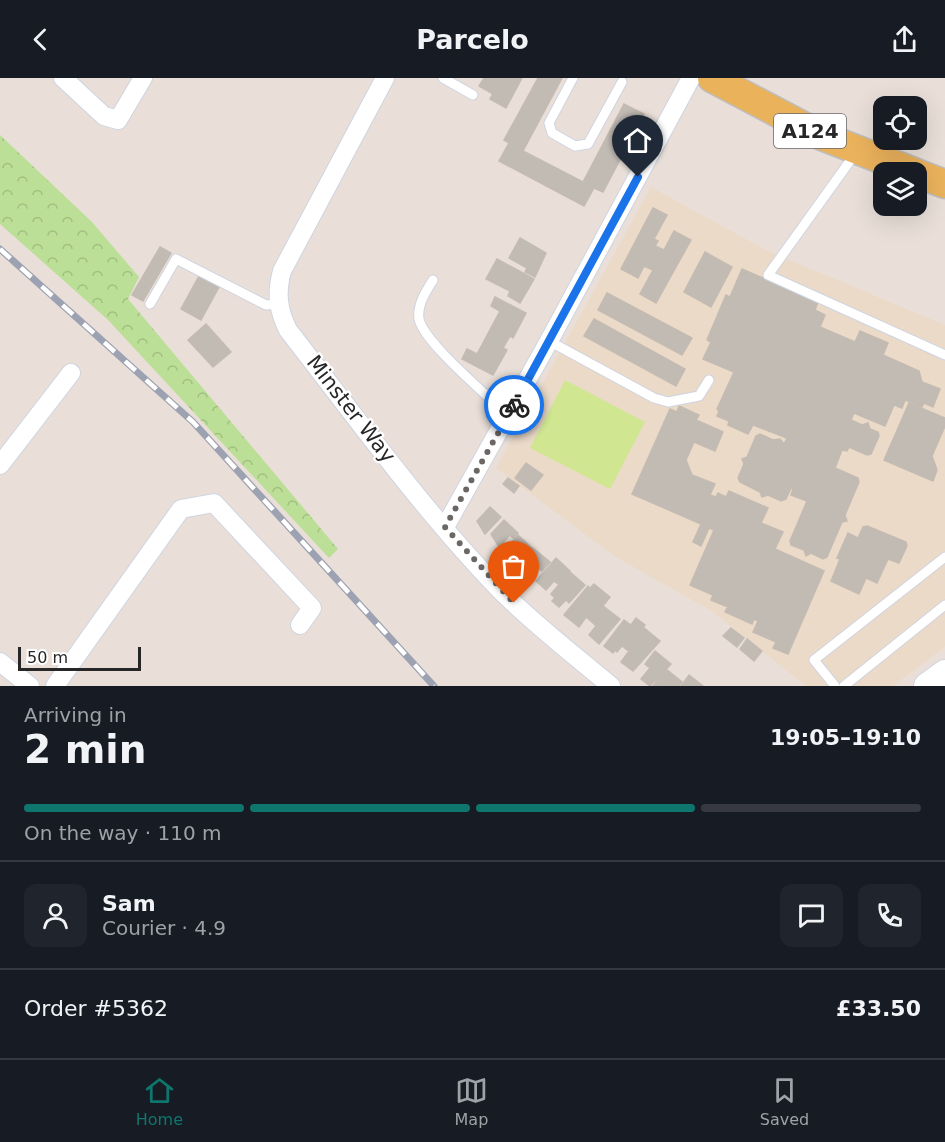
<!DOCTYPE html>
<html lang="en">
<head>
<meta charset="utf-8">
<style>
  :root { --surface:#171b24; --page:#20242c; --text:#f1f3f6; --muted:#9ea1a6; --line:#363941; --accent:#0f766e }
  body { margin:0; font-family:"DejaVu Sans",sans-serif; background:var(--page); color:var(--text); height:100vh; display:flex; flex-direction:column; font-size:22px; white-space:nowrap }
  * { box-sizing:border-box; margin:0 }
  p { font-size:20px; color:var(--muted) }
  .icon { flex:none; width:33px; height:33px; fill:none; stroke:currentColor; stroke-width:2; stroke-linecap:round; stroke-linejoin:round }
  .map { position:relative; height:608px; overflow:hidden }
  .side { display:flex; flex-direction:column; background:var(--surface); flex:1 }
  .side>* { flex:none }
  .controls { position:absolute; left:873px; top:18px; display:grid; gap:12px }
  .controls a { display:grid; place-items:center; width:54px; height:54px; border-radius:12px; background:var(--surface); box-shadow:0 6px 24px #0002; font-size:30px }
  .scale { position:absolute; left:18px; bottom:15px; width:123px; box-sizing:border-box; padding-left:6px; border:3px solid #272727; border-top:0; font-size:16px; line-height:21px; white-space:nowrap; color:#272727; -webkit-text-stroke:4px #fff; paint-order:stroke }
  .pin { position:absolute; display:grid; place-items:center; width:51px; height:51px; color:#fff; margin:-62px -26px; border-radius:50% 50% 50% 0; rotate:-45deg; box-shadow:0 0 6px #0007 }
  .pin .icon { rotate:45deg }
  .courier { position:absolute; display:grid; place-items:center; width:60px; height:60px; margin:-30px; border:4px solid #1a73e8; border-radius:50%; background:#fff; color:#222; box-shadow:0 2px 8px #0007 }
  .overview em { font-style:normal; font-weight:600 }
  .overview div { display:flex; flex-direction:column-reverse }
  .overview { display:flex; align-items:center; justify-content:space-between; height:102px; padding:0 24px }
  h1 { font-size:39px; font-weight:600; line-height:45px }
  .bar { display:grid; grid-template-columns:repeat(4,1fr); gap:9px 6px; align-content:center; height:72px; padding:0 24px }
  .bar i { height:8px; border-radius:4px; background:var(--line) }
  .bar .active { background:var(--accent) }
  .bar p { grid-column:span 4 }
  .line { display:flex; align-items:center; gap:15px; padding:0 24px; border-top:2px solid var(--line) }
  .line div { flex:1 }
  .round { display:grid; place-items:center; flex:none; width:63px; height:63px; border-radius:12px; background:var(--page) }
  header { display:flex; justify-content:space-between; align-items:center; height:78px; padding:0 24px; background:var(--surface); font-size:27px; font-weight:600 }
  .tabs { display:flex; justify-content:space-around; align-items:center; height:84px; border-top:2px solid var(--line); background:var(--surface); font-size:16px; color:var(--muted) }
  .tabs a { display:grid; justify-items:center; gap:3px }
  .tabs .active { color:var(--accent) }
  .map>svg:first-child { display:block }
  .education { fill:#ebdac8 }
  .forest { fill:url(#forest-crowns) }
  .pitch { fill:#d0e691 }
  .building { fill:#c1bbb4; stroke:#c4bbb2; stroke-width:1.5 }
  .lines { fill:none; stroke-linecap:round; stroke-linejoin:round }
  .lane-casing { stroke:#ced4e0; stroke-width:11 }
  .street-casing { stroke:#ced4e0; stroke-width:20 }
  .secondary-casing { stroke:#ced4e0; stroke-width:28 }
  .primary-casing { stroke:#bebebe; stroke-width:31 }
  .lane { stroke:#fff; stroke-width:9 }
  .street { stroke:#fff; stroke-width:18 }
  .secondary { stroke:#fff; stroke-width:26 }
  .primary { stroke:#ebb25c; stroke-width:28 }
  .rail-casing { stroke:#9ca2b1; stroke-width:7 }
  .rail { stroke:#fff; stroke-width:4.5; stroke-dasharray:14; stroke-linecap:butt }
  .done { stroke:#6b6765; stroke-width:6; stroke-dasharray:0 10.8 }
  .route { stroke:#1a73e8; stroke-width:8 }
  .labels { text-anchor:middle; stroke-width:4.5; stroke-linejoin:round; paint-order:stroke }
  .shield { fill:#fff; stroke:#686868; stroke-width:1.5 }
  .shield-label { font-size:20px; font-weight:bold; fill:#272727 }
  .street-label { font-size:21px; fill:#272727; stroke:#fff }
</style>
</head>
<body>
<header><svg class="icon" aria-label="back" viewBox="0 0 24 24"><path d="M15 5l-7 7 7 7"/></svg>Parcelo<svg class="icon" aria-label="share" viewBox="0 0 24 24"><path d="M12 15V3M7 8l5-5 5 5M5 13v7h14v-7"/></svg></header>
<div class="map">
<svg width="945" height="608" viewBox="0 0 945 608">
  <defs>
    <pattern id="forest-crowns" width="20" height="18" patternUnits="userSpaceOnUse" patternTransform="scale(1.5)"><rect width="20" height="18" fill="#bbdf96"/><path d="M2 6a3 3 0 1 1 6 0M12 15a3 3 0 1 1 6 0" fill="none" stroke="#a1bf81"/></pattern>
  </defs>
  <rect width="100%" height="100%" fill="#e9dfd8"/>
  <polygon class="education" points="651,109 766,172 945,247 945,569 893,608 806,608 713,534 614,478 496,390"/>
  <polygon class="forest" points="0,57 92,144 139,199 128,221 338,471 329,480 108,242 0,146"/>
  <polygon class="pitch" points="565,302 645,344 610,411 530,370"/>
  <g class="building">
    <polygon points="484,0 502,0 493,16 479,8"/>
    <polygon points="502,0 522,0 506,30 490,21"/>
    <polygon points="538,0 562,0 523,73 583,104 624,26 644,36 603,114 594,110 584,128 499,83 509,65 504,62"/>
    <polygon points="653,130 667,137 654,161 658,163 655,168 664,172 674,153 691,162 656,225 640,216 653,192 644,188 638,200 621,191"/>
    <polygon points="520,160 546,175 535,199 525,194 527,190 509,180"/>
    <polygon points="160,169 171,175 143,223 132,217"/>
    <polygon points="705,174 732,189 711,229 684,214"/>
    <polygon points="497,181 534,201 520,225 508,218 510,213 486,201"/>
    <polygon points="742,191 818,224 815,232 825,237 820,249 855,264 860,253 888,265 883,277 919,293 922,304 940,311 933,329 924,325 922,329 905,322 902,330 894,327 885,348 854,335 851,342 862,347 868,345 870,351 878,354 879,358 871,376 867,377 849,369 847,373 842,372 835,390 858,400 859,404 845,437 847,443 842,444 827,479 823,481 811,475 806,478 804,472 791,467 790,463 807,423 791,417 793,411 791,410 786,421 781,423 768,417 762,419 760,414 740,404 738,400 744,386 742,381 747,379 756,358 760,356 773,362 780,361 784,366 787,360 753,347 748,356 728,347 729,343 717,338 719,333 717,331 734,294 703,281 711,264 707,262 726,217 730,219"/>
    <polygon points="199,198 219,209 201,242 181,231"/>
    <polygon points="607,215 692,260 682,277 598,232"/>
    <polygon points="495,219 526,235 513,260 510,258 503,270 507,272 493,297 462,281 467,271 477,276 500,233 491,228"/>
    <polygon points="594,241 685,291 676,308 584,258"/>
    <polygon points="206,246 231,274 213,289 188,262"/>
    <polygon points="909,325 945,340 945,348 932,378 937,392 933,403 884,382"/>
    <polygon points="679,328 699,337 696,342 723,354 715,373 694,364 686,382 692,397 715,406 710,417 716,419 718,415 726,419 729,413 768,430 761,445 783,454 775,471 824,493 788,576 773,570 776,564 753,554 758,543 754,541 752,546 725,534 728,529 711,522 713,517 690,507 714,452 709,450 701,468 693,464 701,446 632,416 670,331 677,334"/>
    <polygon points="526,385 543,397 531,412 515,400"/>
    <polygon points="508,400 519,408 514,415 503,406"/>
    <polygon points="490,429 501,439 485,456 477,443"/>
    <polygon points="504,442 518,455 513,460 510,457 499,469 491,456"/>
    <polygon points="867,448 906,464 907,468 899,485 888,481 877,505 866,500 859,516 831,503 840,481 837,480 848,455 858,460 863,449"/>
    <polygon points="518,457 532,470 516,482 505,472"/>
    <polygon points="533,470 550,484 542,493 538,490 530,499 524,494 527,491 520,485"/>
    <polygon points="556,480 570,493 558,506 554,503 546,512 536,503"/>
    <polygon points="570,494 585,507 569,525 566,522 559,529 552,523 555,520 551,516"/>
    <polygon points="594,506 610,519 591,543 586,539 579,549 564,537 588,508 590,510"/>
    <polygon points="603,528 620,541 599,566 589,557 596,548 591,543"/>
    <polygon points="636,540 645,547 626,571 622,568 617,574 615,572 613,575 604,568 624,542 631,547"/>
    <polygon points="643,549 660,563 633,593 621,584 629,573 626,571"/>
    <polygon points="731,550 744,560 737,569 723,558"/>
    <polygon points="747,561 762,573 754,583 740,571"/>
    <polygon points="655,573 671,586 650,608 641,601 650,590 645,586"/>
    <polygon points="666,591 682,604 679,608 653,608"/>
    <polygon points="689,597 703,608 681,608"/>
  </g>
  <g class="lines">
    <defs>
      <g id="lane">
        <polyline points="443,0 473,17"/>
        <polyline points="573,0 549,45 552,55 575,68 588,66 622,4"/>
        <polyline points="855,76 768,197 945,277"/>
        <path d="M433,202C426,213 417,227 419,241C424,265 489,318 508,338"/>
        <polyline points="150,226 176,181 266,227 278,226"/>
        <polyline points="549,263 654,320 668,324 699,318 709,302"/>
        <polyline points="835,608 814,582 945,479"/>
        <polyline points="844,608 945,527"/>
      </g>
      <g id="street">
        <polyline points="63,0 104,38 118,42 143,0"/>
        <path d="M385,0L282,193C276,215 278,232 288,252C355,338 425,435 501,513C535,547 574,577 611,608"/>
        <polyline points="0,387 71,295"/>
        <polyline points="445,449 549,263 691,0"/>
        <polyline points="0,584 30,608"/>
        <polyline points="55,608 181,431 214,425 312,530 300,547"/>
      </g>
      <polyline id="secondary" points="927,608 945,595"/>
      <g id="primary">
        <polyline points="712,0 822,58 914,94"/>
        <polyline points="916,95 945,106"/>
      </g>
    </defs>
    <use href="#lane" class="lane-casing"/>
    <use href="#street" class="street-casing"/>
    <use href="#secondary" class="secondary-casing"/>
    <use href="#primary" class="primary-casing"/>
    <use href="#lane" class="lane"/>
    <use href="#street" class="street"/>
    <use href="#secondary" class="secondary"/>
    <use href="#primary" class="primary"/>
    <defs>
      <polyline id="rail" points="0,171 193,344 434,608"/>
    </defs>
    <use href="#rail" class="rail-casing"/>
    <use href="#rail" class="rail"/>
  </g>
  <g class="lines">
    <polyline class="done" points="514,327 445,449 514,525"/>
    <polyline class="route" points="514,327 638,99"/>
  </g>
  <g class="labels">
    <rect class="shield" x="774" y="36" width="72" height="34" rx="4.5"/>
    <g class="shield-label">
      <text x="810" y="60">A124</text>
    </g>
    <g class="street-label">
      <text transform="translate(351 331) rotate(52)" y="7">Minster Way</text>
    </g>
  </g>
</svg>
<div class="controls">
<a><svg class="icon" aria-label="locate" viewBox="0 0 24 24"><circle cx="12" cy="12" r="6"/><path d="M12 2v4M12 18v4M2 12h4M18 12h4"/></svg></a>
<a><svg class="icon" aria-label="layers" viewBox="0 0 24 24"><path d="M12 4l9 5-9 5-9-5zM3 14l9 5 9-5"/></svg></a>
</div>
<div class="scale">50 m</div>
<div class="pin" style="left:514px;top:525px;background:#ea580c"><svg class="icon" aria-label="bag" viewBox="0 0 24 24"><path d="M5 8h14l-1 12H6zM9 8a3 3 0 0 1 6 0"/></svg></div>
<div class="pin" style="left:638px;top:99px;background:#1f2937"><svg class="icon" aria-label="home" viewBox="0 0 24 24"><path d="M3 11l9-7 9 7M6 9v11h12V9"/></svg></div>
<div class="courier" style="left:514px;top:327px"><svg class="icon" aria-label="bike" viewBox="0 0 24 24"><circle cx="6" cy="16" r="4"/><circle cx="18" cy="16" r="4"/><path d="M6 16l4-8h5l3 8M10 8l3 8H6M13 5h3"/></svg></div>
</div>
<section class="side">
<div class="overview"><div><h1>2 min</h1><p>Arriving in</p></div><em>19:05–19:10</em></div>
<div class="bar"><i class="active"></i><i class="active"></i><i class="active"></i><i></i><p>On the way · 110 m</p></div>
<div class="line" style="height:108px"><a class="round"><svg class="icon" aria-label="person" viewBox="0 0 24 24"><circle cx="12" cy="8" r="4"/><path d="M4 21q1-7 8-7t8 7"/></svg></a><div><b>Sam</b><p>Courier · 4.9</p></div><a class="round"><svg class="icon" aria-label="chat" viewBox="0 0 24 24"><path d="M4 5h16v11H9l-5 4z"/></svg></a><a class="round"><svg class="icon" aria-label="phone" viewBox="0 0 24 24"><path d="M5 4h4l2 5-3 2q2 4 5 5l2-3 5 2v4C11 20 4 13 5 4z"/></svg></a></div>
<div class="line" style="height:78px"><div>Order #5362</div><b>£33.50</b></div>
</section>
<nav class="tabs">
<a class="active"><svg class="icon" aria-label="home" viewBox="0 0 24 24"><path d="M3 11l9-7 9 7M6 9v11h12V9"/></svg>Home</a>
<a><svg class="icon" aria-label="map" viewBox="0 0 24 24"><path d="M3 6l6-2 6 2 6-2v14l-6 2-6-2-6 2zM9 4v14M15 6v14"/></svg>Map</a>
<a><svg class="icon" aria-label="saved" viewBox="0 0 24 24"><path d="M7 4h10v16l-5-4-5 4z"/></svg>Saved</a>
</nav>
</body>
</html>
